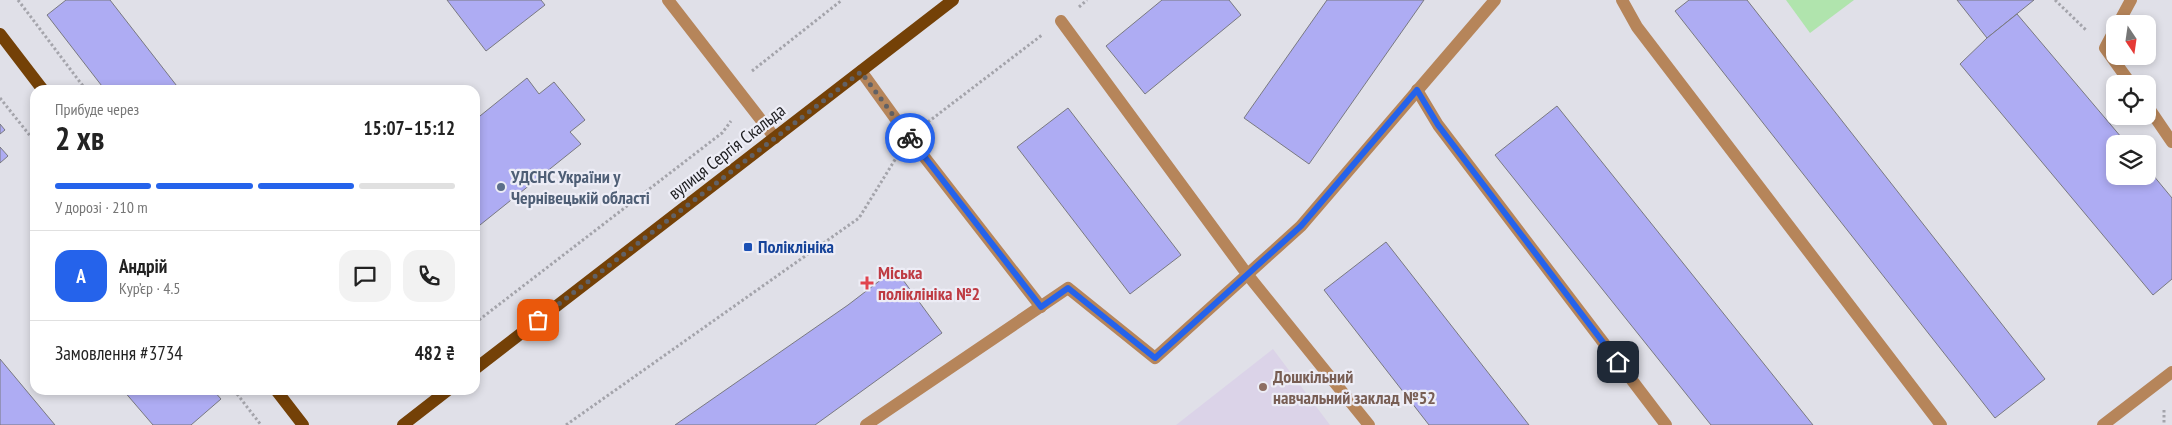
<!DOCTYPE html>
<html lang="uk">
<head>
<meta charset="utf-8">
<style>
  :root { --surface:#fff; --page:#f2f2f2; --text:#222; --muted:#767676; --line:#e0e0e0; --accent:#2563eb }
  body { margin:0; font-family:"PT Sans Narrow",sans-serif; background:var(--page); color:var(--text); height:100vh; display:flex; flex-direction:column; font-size:19px; white-space:nowrap }
  * { box-sizing:border-box; margin:0 }
  p { font-size:16px; color:var(--muted) }
  .icon { flex:none; width:28px; height:28px; fill:none; stroke:currentColor; stroke-width:2; stroke-linecap:round; stroke-linejoin:round }
  .map { position:relative; flex:1; overflow:hidden }
  .panel { position:absolute; left:30px; top:85px; width:450px; height:310px; display:flex; flex-direction:column; background:var(--surface); border-radius:15px; box-shadow:0 2px 8px #0003 }
  .panel>* { flex:none }
  .needle { width:32px; rotate:167deg }
  .controls { position:absolute; left:2106px; top:15px; display:grid; gap:10px }
  .controls a { display:grid; place-items:center; width:50px; height:50px; border-radius:10px; background:var(--surface); box-shadow:0 2px 8px #0003; font-size:25px }
  .pin { position:absolute; display:grid; place-items:center; width:42px; height:42px; color:#fff; margin:-21px; border-radius:10px; box-shadow:0 2px 8px #0006 }
  .courier { position:absolute; display:grid; place-items:center; width:50px; height:50px; margin:-25px; border:4px solid #2563eb; border-radius:50%; background:#fff; color:#222; box-shadow:0 1px 6px #0007 }
  .overview em { font-style:normal; font-weight:800 }
  .overview div { display:flex; flex-direction:column-reverse }
  .overview { display:flex; align-items:center; justify-content:space-between; height:85px; padding:0 25px }
  h1 { font-size:32px; font-weight:800; line-height:38px }
  .bar { display:grid; grid-template-columns:repeat(4,1fr); gap:8px 5px; align-content:center; height:60px; padding:0 25px }
  .bar i { height:6px; border-radius:4px; background:var(--line) }
  .bar .selected { background:var(--accent) }
  .bar p { grid-column:span 4 }
  .line { display:flex; align-items:center; gap:12px; padding:0 25px; border-top:1px solid var(--line) }
  .line div { flex:1 }
  .round { display:grid; place-items:center; flex:none; width:52px; height:52px; border-radius:15px; background:var(--page) }
  .map>svg:first-child { display:block }
  .education { fill:#dbd3e8 }
  .green { fill:#b0e4ad }
  .building { fill:#aeacf3; stroke:#797981 }
  .lines { fill:none; stroke-linecap:round; stroke-linejoin:round }
  .path { stroke:#a4a4ab; stroke-width:3; stroke-dasharray:2.5 2.5; stroke-linecap:butt }
  .minor { stroke:#b6855a; stroke-width:12 }
  .major { stroke:#744107; stroke-width:12 }
  .done { stroke:#616165; stroke-width:5; stroke-dasharray:0 9 }
  .route { stroke:#2563eb; stroke-width:6 }
  .service-dot { fill:#5c6f8a; stroke:#ededf6; stroke-width:2 }
  .transit-dot { fill:#1a4fb4; stroke:#ededf6; stroke-width:2 }
  .health-dot { fill:#e0444e; stroke:#ededf6; stroke-width:2 }
  .education-dot { fill:#8d6e63; stroke:#ededf6; stroke-width:2 }
  .labels { text-anchor:middle; stroke-width:4.5; stroke-linejoin:round; paint-order:stroke }
  .street-label { font-size:18px; fill:#1c1c1f; stroke:#ededf6 }
  .service-label { font-size:18px; font-weight:bold; fill:#4e5e75; stroke:#ededf6; text-anchor:start }
  .transit-label { font-size:18px; font-weight:bold; fill:#164399; stroke:#ededf6; text-anchor:start }
  .health-label { font-size:18px; font-weight:bold; fill:#be3a42; stroke:#ededf6; text-anchor:start }
  .education-label { font-size:18px; font-weight:bold; fill:#785e54; stroke:#ededf6; text-anchor:start }
</style>
</head>
<body>
<div class="map">
<svg width="2172" height="425" viewBox="0 0 2172 425">
  <rect width="100%" height="100%" fill="#e0e0e8"/>
  <polygon class="education" points="1273,349 1330,425 1176,425"/>
  <polygon class="green" points="1786,0 1854,0 1810,33"/>
  <g class="building">
    <polygon points="66,0 110,0 180,90 105,90 47,15"/>
    <polygon points="447,0 541,0 545,5 486,51"/>
    <polygon points="1162,0 1229,0 1241,15 1145,94 1106,46"/>
    <polygon points="1327,0 1424,0 1309,164 1244,118"/>
    <polygon points="1689,0 1747,0 2045,379 1995,418 1675,11"/>
    <polygon points="1957,0 2034,0 1987,38"/>
    <polygon points="2017,14 2127,144 2115,144 2115,176 2148,176 2148,169 2172,198 2172,279 2153,295 1960,64 1987,38"/>
    <polygon points="527,78 539,94 554,82 585,120 570,132 581,144 475,229 475,120"/>
    <polygon points="1557,106 1813,425 1711,425 1495,155"/>
    <polygon points="1068,108 1181,255 1130,294 1017,147"/>
    <polygon points="0,124 5,130 0,134"/>
    <polygon points="0,147 8,156 0,163"/>
    <polygon points="1386,242 1529,425 1429,425 1324,290"/>
    <polygon points="895,269 942,333 815,425 675,425 848,305"/>
    <polygon points="0,359 55,425 0,425"/>
    <polygon points="123,390 213,390 221,399 191,425 153,425"/>
  </g>
  <g class="lines">
    <g class="path">
      <polyline points="18,0 86,90"/>
      <polyline points="2055,0 2086,30"/>
      <polyline points="1079,7 1087,0"/>
      <polyline points="752,71 842,0"/>
      <polyline points="0,98 35,142"/>
      <polyline points="928,122 1042,35"/>
      <polyline points="475,323 722,133 731,121"/>
      <polyline points="234,390 261,425"/>
      <polyline points="2164,410 2164,425"/>
      <polyline points="566,425 859,218 896,158"/>
    </g>
    <g class="minor">
      <polyline points="668,0 775,138"/>
      <polyline points="1622,0 1637,27 1941,425"/>
      <polyline points="1061,21 1247,274 1369,425"/>
      <polyline points="2118,24 2131,0"/>
      <polyline points="2115,29 2105,48 2131,84"/>
      <polyline points="861,71 908,136 1041,307"/>
      <polyline points="1417,90 1438,125 1666,425"/>
      <polyline points="2148,107 2172,142"/>
      <polyline points="866,425 1068,288 1155,358 1301,226 1495,0"/>
      <polyline points="2103,425 2172,372"/>
    </g>
    <g class="major">
      <polyline points="0,34 43,90"/>
      <polyline points="475,369 953,0"/>
      <polyline points="276,390 303,425"/>
      <polyline points="403,425 448,390"/>
    </g>
  </g>
  <g class="lines">
    <polyline class="done" points="538,320 861,72 910,138"/>
    <polyline class="route" points="910,138 1041,307 1068,288 1155,358 1301,226 1417,90 1438,125 1618,362"/>
  </g>
  <circle class="service-dot" cx="501" cy="187" r="5"/>
  <rect class="transit-dot" x="743" y="242" width="10" height="10" rx="2.5"/>
  <path class="health-dot" d="M864.5 275.5h5v5h5v5h-5v5h-5v-5h-5v-5h5z"/>
  <circle class="education-dot" cx="1263" cy="387" r="5"/>
  <g class="labels">
    <g class="street-label">
      <text transform="translate(727 152) rotate(-38)" y="6">вулиця Сергія Скальда</text>
    </g>
    <g class="service-label">
      <text x="511" y="183">УДСНС України у<tspan x="511" dy="21">Чернівецькій області</tspan></text>
    </g>
    <g class="transit-label">
      <text x="758" y="253">Поліклініка</text>
    </g>
    <g class="health-label">
      <text x="878" y="279">Міська<tspan x="878" dy="21">поліклініка №2</tspan></text>
    </g>
    <g class="education-label">
      <text x="1273" y="383">Дошкільний<tspan x="1273" dy="21">навчальний заклад №52</tspan></text>
    </g>
  </g>
</svg>
<div class="controls">
<a><svg class="needle" viewBox="-14 -14 28 28"><path d="M0-13l5 13h-10z" fill="#e53935"/><path d="M0 13l5-13h-10z" fill="#767676"/></svg></a>
<a><svg class="icon" aria-label="locate" viewBox="0 0 24 24"><circle cx="12" cy="12" r="6"/><path d="M12 2v4M12 18v4M2 12h4M18 12h4"/></svg></a>
<a><svg class="icon" aria-label="layers" viewBox="0 0 24 24"><path d="M12 4l9 5-9 5-9-5zM3 14l9 5 9-5"/></svg></a>
</div>
<div class="pin" style="left:538px;top:320px;background:#ea580c"><svg class="icon" aria-label="bag" viewBox="0 0 24 24"><path d="M5 8h14l-1 12H6zM9 8a3 3 0 0 1 6 0"/></svg></div>
<div class="pin" style="left:1618px;top:362px;background:#1f2937"><svg class="icon" aria-label="home" viewBox="0 0 24 24"><path d="M3 11l9-7 9 7M6 9v11h12V9"/></svg></div>
<div class="courier" style="left:910px;top:138px"><svg class="icon" aria-label="bike" viewBox="0 0 24 24"><circle cx="6" cy="16" r="4"/><circle cx="18" cy="16" r="4"/><path d="M6 16l4-8h5l3 8M10 8l3 8H6M13 5h3"/></svg></div>
<section class="panel">
<div class="overview"><div><h1>2 хв</h1><p>Прибуде через</p></div><em>15:07–15:12</em></div>
<div class="bar"><i class="selected"></i><i class="selected"></i><i class="selected"></i><i></i><p>У дорозі · 210 m</p></div>
<div class="line" style="height:90px"><b class="round" style="background:var(--accent);color:#fff">А</b><div><b>Андрій</b><p>Кур’єр · 4.5</p></div><a class="round"><svg class="icon" aria-label="chat" viewBox="0 0 24 24"><path d="M4 5h16v11H9l-5 4z"/></svg></a><a class="round"><svg class="icon" aria-label="phone" viewBox="0 0 24 24"><path d="M5 4h4l2 5-3 2q2 4 5 5l2-3 5 2v4C11 20 4 13 5 4z"/></svg></a></div>
<div class="line" style="height:65px"><div>Замовлення #3734</div><b>482 ₴</b></div>
</section>
</div>
</body>
</html>
